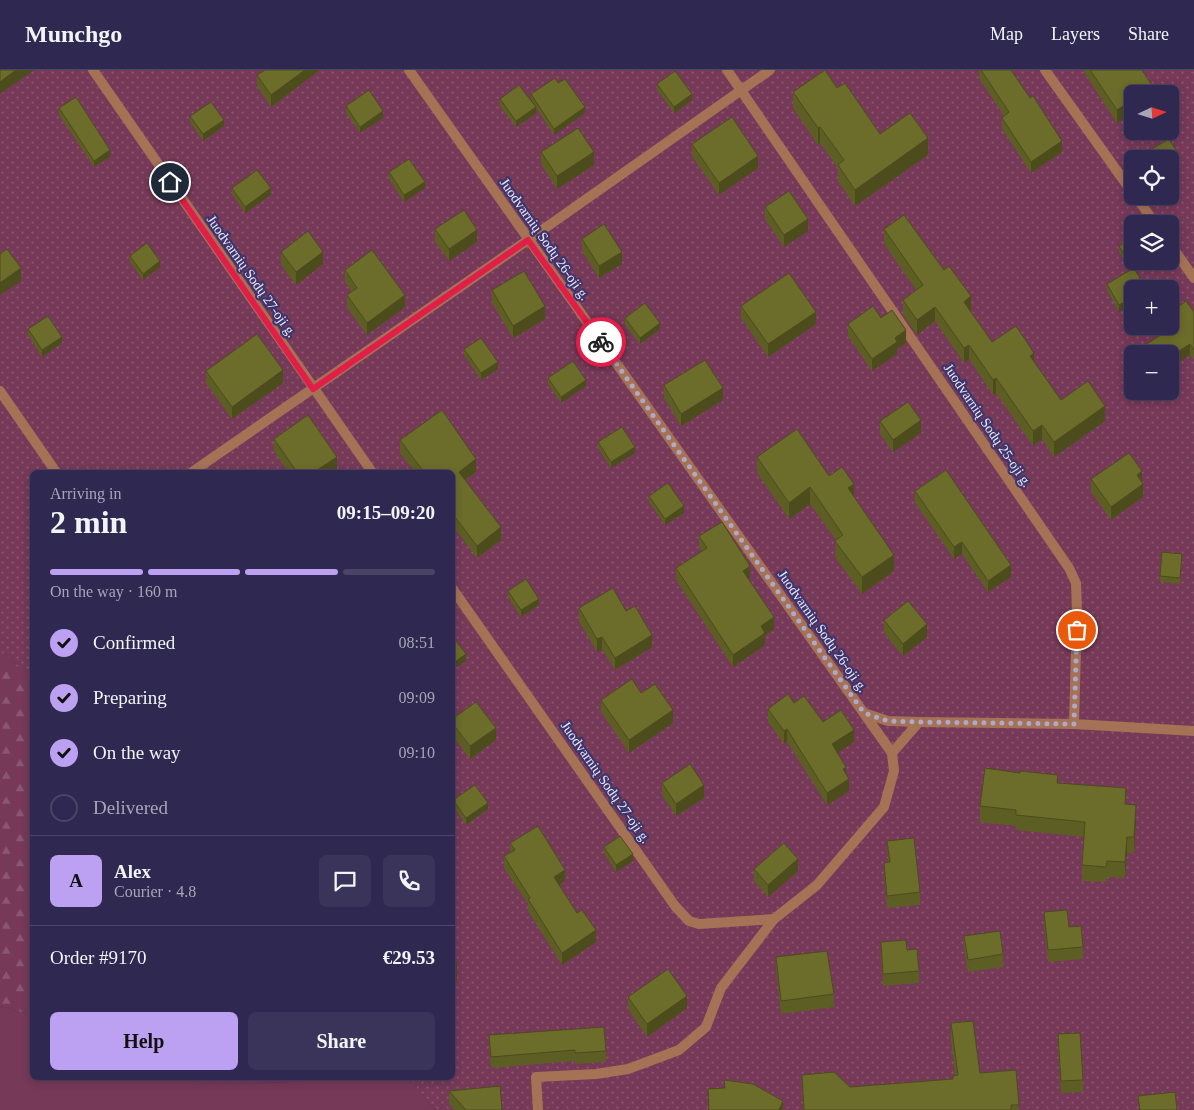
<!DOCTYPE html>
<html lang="en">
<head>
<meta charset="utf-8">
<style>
  :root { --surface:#2f2850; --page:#3b345a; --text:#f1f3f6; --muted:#a7a6b7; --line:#4a4467; --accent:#bca0f2 }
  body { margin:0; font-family:Georgia,serif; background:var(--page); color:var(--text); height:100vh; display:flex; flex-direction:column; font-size:19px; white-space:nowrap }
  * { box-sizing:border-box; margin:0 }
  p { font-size:16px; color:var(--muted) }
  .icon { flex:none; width:28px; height:28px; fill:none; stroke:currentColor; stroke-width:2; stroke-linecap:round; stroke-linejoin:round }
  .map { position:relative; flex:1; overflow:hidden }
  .side { position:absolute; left:30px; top:400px; width:425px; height:610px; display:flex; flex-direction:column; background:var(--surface); border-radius:8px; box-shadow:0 2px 8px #0003,0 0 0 1px var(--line) }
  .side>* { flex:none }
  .needle { width:32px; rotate:86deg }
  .controls { position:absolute; left:1124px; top:15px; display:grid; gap:10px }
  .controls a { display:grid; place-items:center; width:55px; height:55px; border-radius:8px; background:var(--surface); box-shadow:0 2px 8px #0003,0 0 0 1px var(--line); font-size:25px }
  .pin { position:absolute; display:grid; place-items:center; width:42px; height:42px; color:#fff; margin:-21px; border:2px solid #fff; border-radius:50%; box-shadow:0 1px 5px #0007 }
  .courier { position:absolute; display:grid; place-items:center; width:50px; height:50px; margin:-25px; border:4px solid #e11d48; border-radius:50%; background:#fff; color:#222; box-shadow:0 1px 6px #0007 }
  .head em { font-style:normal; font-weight:600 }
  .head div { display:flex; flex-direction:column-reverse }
  .head { display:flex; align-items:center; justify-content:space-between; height:85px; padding:0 20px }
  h1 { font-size:32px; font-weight:600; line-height:38px }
  .bar { display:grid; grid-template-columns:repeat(4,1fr); gap:8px 5px; align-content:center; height:60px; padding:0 20px }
  .bar i { height:6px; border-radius:4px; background:var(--line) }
  .bar .current { background:var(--accent) }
  .bar p { grid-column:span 4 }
  .line { display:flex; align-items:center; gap:12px; padding:0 20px; border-top:1px solid var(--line) }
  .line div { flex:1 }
  .round { display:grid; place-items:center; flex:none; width:52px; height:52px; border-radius:8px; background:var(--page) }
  ol { padding:0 20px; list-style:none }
  li { display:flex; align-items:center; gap:15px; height:55px }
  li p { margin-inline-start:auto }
  li .icon { padding:5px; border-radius:50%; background:var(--accent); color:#111; stroke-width:4 }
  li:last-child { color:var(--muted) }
  li i { width:28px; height:28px; border:2px solid var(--line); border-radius:50% }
  .primary-button { display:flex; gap:10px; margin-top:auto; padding:10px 20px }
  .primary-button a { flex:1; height:58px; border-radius:8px; background:var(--accent); color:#111; font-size:20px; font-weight:600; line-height:58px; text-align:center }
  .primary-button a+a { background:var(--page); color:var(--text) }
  header { display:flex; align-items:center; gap:30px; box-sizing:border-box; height:70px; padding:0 25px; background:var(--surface); border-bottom:1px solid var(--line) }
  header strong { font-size:24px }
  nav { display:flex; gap:28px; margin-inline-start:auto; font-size:18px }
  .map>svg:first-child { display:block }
  .grass { fill:#763958 }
  .forest { fill:url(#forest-firs) }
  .garden { fill:url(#garden-dots); fill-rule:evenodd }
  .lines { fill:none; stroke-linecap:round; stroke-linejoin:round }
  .street { stroke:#a57256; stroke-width:10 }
  .wall { fill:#5d5e24 }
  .shaded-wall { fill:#4c4c1d }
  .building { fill:#6c6d2a; stroke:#4c4c1d }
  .done { stroke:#aea9c8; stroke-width:5; stroke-dasharray:0 9 }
  .route { stroke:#e11d48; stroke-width:6 }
  .labels { text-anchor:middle; stroke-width:4.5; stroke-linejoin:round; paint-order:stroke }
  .street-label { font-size:14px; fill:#e9e7fb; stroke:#3f356a }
</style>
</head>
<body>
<header>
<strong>Munchgo</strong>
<nav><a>Map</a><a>Layers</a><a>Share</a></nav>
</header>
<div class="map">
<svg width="1194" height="1040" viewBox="0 0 1194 1040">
  <defs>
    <pattern id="forest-firs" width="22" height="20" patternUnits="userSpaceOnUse" patternTransform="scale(1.25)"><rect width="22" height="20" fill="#763958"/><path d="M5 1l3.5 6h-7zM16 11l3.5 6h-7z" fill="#8a5671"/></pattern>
    <pattern id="garden-dots" width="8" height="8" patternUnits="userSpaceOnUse" patternTransform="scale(1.25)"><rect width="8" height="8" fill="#763958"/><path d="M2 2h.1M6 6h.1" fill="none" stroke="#8a5671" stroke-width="1.8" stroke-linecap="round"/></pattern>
  </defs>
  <rect width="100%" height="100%" fill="#3f356a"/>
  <polygon class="grass" points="0,936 32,945 32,1008 192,1008 205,1014 293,1012 312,1008 409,1008 435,1040 0,1040"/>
  <g class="forest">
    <polygon points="0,581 32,606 32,945 0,936"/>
    <polygon points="192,1008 312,1008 293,1012 205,1014"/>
  </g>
  <path class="garden" d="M0,0H1194V1040H435L409,1008H452V402H32V606L0,581ZM1132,24H1170V61H1132ZM1132,89H1170V126H1132ZM1132,154H1170V191H1132ZM1132,219H1170V256H1132ZM1132,284H1170V321H1132Z"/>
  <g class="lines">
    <g class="street">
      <polyline points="93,0 372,402"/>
      <polyline points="409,0 892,683 894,701 884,737 817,815 774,849 721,918 706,957 679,980 628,999 596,1004 536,1007 538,1040"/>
      <polyline points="727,0 1069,498 1076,513 1077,542 1074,654 1194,661"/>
      <polyline points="1045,0 1132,122"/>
      <polyline points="1136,126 1155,154"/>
      <polyline points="1170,174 1194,208"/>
      <polyline points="0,321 56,402"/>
      <polyline points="192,402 528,170 770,0"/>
      <polyline points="452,518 675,836 689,851 699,854 774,849"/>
      <polyline points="864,643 888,651 919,652 1074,654"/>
      <polyline points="892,683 919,652"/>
    </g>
  </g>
  <g class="wall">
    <polygon points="265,0 320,0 271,37 257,16 257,5"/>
    <polygon points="979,0 1011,0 1062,82 1031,103 1002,59 1002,48 1004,46 979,8"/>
    <polygon points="1084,0 1142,0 1153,24 1132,24 1132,43 1117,53 1084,2"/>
    <polygon points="558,13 585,43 554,65 536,38 536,43 516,57 500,36 500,29 531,30 531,24"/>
    <polygon points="657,14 692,30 674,43 657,20"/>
    <polygon points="837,18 880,64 928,85 855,136 838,111 838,98 820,73 818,75 793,38 793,22"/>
    <polygon points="346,36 383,48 360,63 346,43"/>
    <polygon points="59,38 110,87 94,97 59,45"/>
    <polygon points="190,46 224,56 203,71 190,52"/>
    <polygon points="1169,69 1180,87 1180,93 1170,100 1170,89 1148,89 1147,82"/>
    <polygon points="692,74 758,98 719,125 692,86"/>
    <polygon points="541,82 594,95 557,119 541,94"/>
    <polygon points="389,102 425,118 404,132 389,109"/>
    <polygon points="232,118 271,125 245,143 232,124"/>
    <polygon points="765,137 808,161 784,177 765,149"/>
    <polygon points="435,159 477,172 449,191 435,172"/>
    <polygon points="884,159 971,241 992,272 1034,293 1061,330 1105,351 1054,387 1042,369 1033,376 996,323 993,325 969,289 964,293 935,251 917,265 903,245 903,230 916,220 884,174"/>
    <polygon points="1132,168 1130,200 1119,182 1119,176"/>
    <polygon points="582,169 622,194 599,208 582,181"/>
    <polygon points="281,182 323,194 296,215 281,195"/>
    <polygon points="130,186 160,197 143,210 130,192"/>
    <polygon points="1134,198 1119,242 1107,220 1107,214"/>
    <polygon points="345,200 405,237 367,265 347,238 347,225 352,222 345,212"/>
    <polygon points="492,220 545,249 513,268 492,233"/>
    <polygon points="741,236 816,254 768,287 741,248"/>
    <polygon points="1194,242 1194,290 1190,285 1144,284 1144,276 1166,261 1163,258 1163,256 1170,256"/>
    <polygon points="625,248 660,259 640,274 625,255"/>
    <polygon points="881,248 906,273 897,279 897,284 872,301 848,266 848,254"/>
    <polygon points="28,259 62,273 42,287 28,265"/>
    <polygon points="464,279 498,299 481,310 464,285"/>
    <polygon points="206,301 283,313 232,349 206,313"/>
    <polygon points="548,308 586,316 561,333 548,314"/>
    <polygon points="664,315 723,330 681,356 664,328"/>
    <polygon points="880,351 921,363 893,382 880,364"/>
    <polygon points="274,369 337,399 332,402 288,402 274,381"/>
    <polygon points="400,370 476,402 465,410 501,470 477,488 452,455 452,402 415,402 400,383"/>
    <polygon points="598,372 635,383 611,398 598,378"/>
    <polygon points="757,387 829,406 854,427 894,501 862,524 835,487 836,470 810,434 789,449 757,403"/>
    <polygon points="1091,409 1142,412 1143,427 1111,450 1091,422"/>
    <polygon points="915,421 1011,507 988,522 962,484 954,489 915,433"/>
    <polygon points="649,426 684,443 665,455 649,432"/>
    <polygon points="699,466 750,508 749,509 774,559 765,565 765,575 733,597 676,510 676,498 702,481 699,478"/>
    <polygon points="1182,490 1180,514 1160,512 1160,506"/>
    <polygon points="508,521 539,535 521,547 508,527"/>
    <polygon points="579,538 626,541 652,577 615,600 602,579 597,582 579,551"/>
    <polygon points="884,550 927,567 903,586 884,563"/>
    <polygon points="641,623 673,653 629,683 601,642 601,630"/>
    <polygon points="794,633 854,672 837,683 849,721 827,735 787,672 784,674 768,652 768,639"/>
    <polygon points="452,649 496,670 470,689 452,665"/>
    <polygon points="662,713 704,728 676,746 662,725"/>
    <polygon points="1058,713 1126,734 1136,751 1134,783 1127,783 1125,808 1107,807 1106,812 1082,811 1082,795 1084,767 1016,760 1016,756 980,752 980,736"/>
    <polygon points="453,730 488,739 466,755 453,736"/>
    <polygon points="887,771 920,822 920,835 887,838 884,805 884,793 888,792"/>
    <polygon points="510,773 565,811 559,815 596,872 562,895 528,841 528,834 504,798 504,786 510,783"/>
    <polygon points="604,777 633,791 616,802 604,783"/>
    <polygon points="754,799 798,801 768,827 754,811"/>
    <polygon points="1044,842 1069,857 1083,877 1083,889 1048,892 1044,855"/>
    <polygon points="964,866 1003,884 1003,897 968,902 964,879"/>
    <polygon points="881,872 907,880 919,901 919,913 883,916 881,884"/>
    <polygon points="776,887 834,924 834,937 781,944 776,900"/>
    <polygon points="628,927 687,938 647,967 628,939"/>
    <polygon points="951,953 980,1003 1019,1035 1019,1040 803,1040 802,1005 850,1017 953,1009 955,1005 951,970"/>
    <polygon points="1058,964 1083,1010 1083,1022 1061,1023 1058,977"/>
    <polygon points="489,965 606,981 606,992 575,994 575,991 491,998 489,976"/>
    <polygon points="449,1021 502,1040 454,1040 449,1034"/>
  </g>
  <g class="shaded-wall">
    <polygon points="16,0 34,0 0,24 0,12"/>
    <polygon points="305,0 320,0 271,37 271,25"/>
    <polygon points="1153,17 1153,24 1142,24"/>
    <polygon points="692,24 692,30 674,43 674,37"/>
    <polygon points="1132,30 1132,43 1117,53 1117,40"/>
    <polygon points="536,37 536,43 516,57 516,51"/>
    <polygon points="585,37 585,43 554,65 554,59"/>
    <polygon points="383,41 383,48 360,63 360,57"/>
    <polygon points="224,50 224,56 203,71 203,64"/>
    <polygon points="820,57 820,73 818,75 818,58"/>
    <polygon points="928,68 928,85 855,136 855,120"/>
    <polygon points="1062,71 1062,82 1031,103 1031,92"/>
    <polygon points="110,80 110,87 94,97 94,91"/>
    <polygon points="594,82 594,95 557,119 557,106"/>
    <polygon points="758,86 758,98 719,125 719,113"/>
    <polygon points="1180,87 1180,93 1170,100 1170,93"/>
    <polygon points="425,112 425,118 404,132 404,125"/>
    <polygon points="271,118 271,125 245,143 245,137"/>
    <polygon points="808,149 808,161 784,177 784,165"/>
    <polygon points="477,160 477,172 449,191 449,179"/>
    <polygon points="323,182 323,194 296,215 296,202"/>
    <polygon points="622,182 622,194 599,208 599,196"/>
    <polygon points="160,191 160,197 143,210 143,204"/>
    <polygon points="1134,191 1144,191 1130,200 1130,194"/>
    <polygon points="21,198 21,211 0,225 0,213"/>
    <polygon points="405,225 405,237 367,265 367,253"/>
    <polygon points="971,226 971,241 964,246 964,232"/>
    <polygon points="1132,228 1132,234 1119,242 1119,235"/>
    <polygon points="545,236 545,249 513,268 513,256"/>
    <polygon points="935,237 935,251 917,265 917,250"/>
    <polygon points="816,242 816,254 768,287 768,274"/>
    <polygon points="660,253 660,259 640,274 640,268"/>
    <polygon points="906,260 906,273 897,279 897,284 872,301 872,289 895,268"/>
    <polygon points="62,267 62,273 42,287 42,280"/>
    <polygon points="1190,274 1190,285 1170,298 1170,287"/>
    <polygon points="969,275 969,289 964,293 964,278"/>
    <polygon points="1034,283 1034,298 1030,286"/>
    <polygon points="498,292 498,299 481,310 481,303"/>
    <polygon points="283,300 283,313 232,349 232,337"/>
    <polygon points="996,308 996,323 993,325 993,310"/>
    <polygon points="586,310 586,316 561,333 561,327"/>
    <polygon points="723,318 723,330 681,356 681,344"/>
    <polygon points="1105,336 1105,351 1054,387 1054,372"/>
    <polygon points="921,350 921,363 893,382 893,370"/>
    <polygon points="1042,355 1042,369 1033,376 1033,361"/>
    <polygon points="635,377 635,383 611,398 611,392"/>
    <polygon points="337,387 337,399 332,402 314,402"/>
    <polygon points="476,389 476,402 459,414 459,402"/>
    <polygon points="1142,401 1142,414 1137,405"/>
    <polygon points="854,414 854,430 848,418"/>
    <polygon points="1143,414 1143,427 1111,450 1111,437"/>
    <polygon points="810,417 810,434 789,449 789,433"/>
    <polygon points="684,436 684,443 665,455 665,449"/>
    <polygon points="501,457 501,470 477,488 477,476"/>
    <polygon points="962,472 962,484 954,489 954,477"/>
    <polygon points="894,485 894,501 862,524 862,507"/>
    <polygon points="1011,495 1011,507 988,522 988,511"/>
    <polygon points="750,496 750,508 743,512 743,501"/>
    <polygon points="539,529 539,535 521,547 521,540"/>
    <polygon points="774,547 774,559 765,565 765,575 733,597 733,585 761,556"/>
    <polygon points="927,554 927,567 903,586 903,574"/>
    <polygon points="652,565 652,577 615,600 615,588"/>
    <polygon points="602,567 602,579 597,582 597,569"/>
    <polygon points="466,584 466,591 452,600 452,594"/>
    <polygon points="673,640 673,653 629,683 629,670"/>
    <polygon points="496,658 496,670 470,689 470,676"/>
    <polygon points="787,659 787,672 784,674 784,661"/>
    <polygon points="854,660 854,672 832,687 832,674"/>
    <polygon points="846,697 846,709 843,699"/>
    <polygon points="849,709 849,721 827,735 827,723"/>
    <polygon points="704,715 704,728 676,746 676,734"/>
    <polygon points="488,733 488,739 466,755 466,748"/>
    <polygon points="1136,735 1136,751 1134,783 1134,767"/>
    <polygon points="1127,767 1127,783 1125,808 1125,792"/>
    <polygon points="633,784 633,791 616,802 616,795"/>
    <polygon points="798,789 798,801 768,827 768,815"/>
    <polygon points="565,800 565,811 554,818 554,807"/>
    <polygon points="596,860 596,872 562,895 562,883"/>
    <polygon points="457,893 457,911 452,914 452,896"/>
    <polygon points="687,926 687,938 647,967 647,954"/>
    <polygon points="783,1031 783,1040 779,1040"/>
  </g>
  <g class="building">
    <polygon points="0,0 16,0 0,12"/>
    <polygon points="265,0 305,0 271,25 257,5"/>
    <polygon points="825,0 837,18 845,13 880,64 910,43 928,68 855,120 838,95 844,90 820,57 818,58 793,22"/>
    <polygon points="981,0 1011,0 1030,28 1033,26 1062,71 1031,92 1002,48 1009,42"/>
    <polygon points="1090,0 1142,0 1153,17 1142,24 1132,24 1132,30 1117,40"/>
    <polygon points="675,1 692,24 674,37 657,14"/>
    <polygon points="555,8 558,13 565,9 585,37 554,59 531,24"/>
    <polygon points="519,15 536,37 516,51 500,29"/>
    <polygon points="369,20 383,41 360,57 346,36"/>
    <polygon points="76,27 110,80 94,91 59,38"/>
    <polygon points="211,32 224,50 203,64 190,46"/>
    <polygon points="732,47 758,86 719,113 692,74"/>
    <polygon points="578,58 594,82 557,106 541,82"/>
    <polygon points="1169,69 1180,87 1170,93 1170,89 1152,89 1147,82"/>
    <polygon points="409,89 425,112 404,125 389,102"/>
    <polygon points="257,100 271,118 245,137 232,118"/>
    <polygon points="789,121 808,149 784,165 765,137"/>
    <polygon points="464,140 477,160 449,179 435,159"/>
    <polygon points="904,145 944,200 949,196 971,226 964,232 992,272 1016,256 1034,283 1030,286 1061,330 1088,311 1105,336 1054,372 1042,355 1033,361 996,308 993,310 969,275 964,278 935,237 917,250 903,230 923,215 884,159"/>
    <polygon points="604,154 622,182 599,196 582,169"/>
    <polygon points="308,161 323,182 296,202 281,182"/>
    <polygon points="1132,168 1132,191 1134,191 1130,194 1119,176"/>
    <polygon points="147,173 160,191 143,204 130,186"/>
    <polygon points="7,179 21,198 0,213 0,184"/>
    <polygon points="372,180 405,225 367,253 347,225 357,218 345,200"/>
    <polygon points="1134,198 1146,219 1132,219 1132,228 1119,235 1107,214"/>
    <polygon points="524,201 545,236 513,256 492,220"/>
    <polygon points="789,203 816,242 768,274 741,236"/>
    <polygon points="1186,231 1194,242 1194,280 1190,274 1170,287 1170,284 1149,284 1144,276 1171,258 1169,256 1170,243"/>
    <polygon points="645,233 660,253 640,268 625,248"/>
    <polygon points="873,236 881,248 892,240 906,260 895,268 897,272 872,289 848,254"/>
    <polygon points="48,246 62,267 42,280 28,259"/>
    <polygon points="257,264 283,300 232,337 206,301"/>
    <polygon points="481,268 498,292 481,303 464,279"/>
    <polygon points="705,290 723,318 681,344 664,315"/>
    <polygon points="573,291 586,310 561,327 548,308"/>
    <polygon points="908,332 921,350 893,370 880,351"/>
    <polygon points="442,340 476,389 459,402 501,457 477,476 452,443 452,402 424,402 400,370"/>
    <polygon points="308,345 337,387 314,402 297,402 274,369"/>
    <polygon points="622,357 635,377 611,392 598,372"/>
    <polygon points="797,359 829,406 842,397 854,414 848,418 894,485 862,507 835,471 843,465 810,417 789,433 757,387"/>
    <polygon points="1129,383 1142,401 1137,405 1143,414 1111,437 1091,409"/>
    <polygon points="946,400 1011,495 988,511 962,472 954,477 915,421"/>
    <polygon points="668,413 684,436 665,449 649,426"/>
    <polygon points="722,452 750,496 743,501 774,547 761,556 765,563 733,585 676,498 707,478 699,466"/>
    <polygon points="1162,482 1182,484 1180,508 1160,506"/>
    <polygon points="526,509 539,529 521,540 508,521"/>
    <polygon points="613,518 626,541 635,536 652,565 615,588 602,567 597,569 579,538"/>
    <polygon points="908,531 927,554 903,574 884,550"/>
    <polygon points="452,566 466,584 452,594"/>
    <polygon points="632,609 641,623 655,614 673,640 629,670 601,630"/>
    <polygon points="788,624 794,633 804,626 823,652 841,640 854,660 832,674 846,697 843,699 849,709 827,723 787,659 784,661 768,639"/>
    <polygon points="476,632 496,658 470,676 452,653 452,649"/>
    <polygon points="690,694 704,715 676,734 662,713"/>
    <polygon points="985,698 1020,703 1020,701 1058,705 1057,713 1126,718 1125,734 1136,735 1134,767 1127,767 1125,792 1107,791 1106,797 1082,795 1085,752 1016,745 1016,740 980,736"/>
    <polygon points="475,715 488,733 466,748 453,730"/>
    <polygon points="538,756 565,800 554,807 577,843 582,840 596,860 562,883 528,829 530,828 504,786 515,780 510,773"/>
    <polygon points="620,766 633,784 616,795 604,777"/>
    <polygon points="914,768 920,822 887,826 884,793 890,792 887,771"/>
    <polygon points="784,773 798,789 768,815 754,799"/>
    <polygon points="1067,840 1069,857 1081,856 1083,877 1048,880 1044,842"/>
    <polygon points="1000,861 1003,884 968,890 964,866"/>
    <polygon points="906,870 907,880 917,879 919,901 883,904 881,872"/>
    <polygon points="827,881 834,924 781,931 776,887"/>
    <polygon points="452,887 457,893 452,896"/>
    <polygon points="668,899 687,926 647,954 628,927"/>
    <polygon points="973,951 980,1003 1016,1000 1019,1035 1011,1035 1011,1040 804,1040 802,1005 834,1002 850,1017 953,1009 953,1006 958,1005 951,953"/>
    <polygon points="604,957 606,981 575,983 575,980 491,987 489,965"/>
    <polygon points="1080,963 1083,1010 1061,1011 1058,964"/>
    <polygon points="724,1010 753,1014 783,1031 779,1040 709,1040 708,1019 725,1018"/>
    <polygon points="500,1016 502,1040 466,1040 449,1021"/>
    <polygon points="1175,1022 1177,1040 1140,1040 1138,1026"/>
  </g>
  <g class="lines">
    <polyline class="done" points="601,272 864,643 888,651 919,652 1074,654 1077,560"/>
    <polyline class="route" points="170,112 313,319 528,170 601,272"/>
  </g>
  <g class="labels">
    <g class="street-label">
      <text transform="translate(545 169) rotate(55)" y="5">Juodvarnių Sodų 26-oji g.</text>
      <text transform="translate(252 206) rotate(55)" y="5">Juodvarnių Sodų 27-oji g.</text>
      <text transform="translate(988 355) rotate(56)" y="5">Juodvarnių Sodų 25-oji g.</text>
      <text transform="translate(823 561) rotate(55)" y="5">Juodvarnių Sodų 26-oji g.</text>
      <text transform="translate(606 712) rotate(55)" y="5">Juodvarnių Sodų 27-oji g.</text>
    </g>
  </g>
</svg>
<div class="controls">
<a><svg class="needle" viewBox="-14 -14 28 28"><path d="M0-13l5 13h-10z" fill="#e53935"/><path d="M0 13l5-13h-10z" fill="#a7a6b7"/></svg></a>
<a><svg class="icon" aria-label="locate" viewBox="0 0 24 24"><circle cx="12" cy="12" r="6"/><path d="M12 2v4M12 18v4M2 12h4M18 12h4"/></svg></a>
<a><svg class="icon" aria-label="layers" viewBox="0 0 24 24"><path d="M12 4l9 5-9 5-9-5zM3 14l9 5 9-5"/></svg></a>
<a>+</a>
<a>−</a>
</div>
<div class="pin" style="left:1077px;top:560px;background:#ea580c"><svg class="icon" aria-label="bag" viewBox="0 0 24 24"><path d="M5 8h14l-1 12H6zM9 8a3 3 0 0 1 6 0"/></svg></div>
<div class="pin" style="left:170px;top:112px;background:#1f2937"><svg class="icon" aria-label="home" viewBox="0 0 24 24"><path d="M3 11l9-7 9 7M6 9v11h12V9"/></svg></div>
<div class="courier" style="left:601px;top:272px"><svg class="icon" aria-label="bike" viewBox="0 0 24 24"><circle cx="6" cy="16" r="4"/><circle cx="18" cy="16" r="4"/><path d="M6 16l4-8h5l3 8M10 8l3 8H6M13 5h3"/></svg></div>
<section class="side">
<div class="head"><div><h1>2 min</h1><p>Arriving in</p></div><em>09:15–09:20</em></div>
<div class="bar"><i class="current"></i><i class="current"></i><i class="current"></i><i></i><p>On the way · 160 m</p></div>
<ol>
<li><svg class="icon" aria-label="check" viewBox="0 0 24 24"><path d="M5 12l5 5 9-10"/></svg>Confirmed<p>08:51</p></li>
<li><svg class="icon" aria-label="check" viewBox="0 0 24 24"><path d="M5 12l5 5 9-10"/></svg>Preparing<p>09:09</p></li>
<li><svg class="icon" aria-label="check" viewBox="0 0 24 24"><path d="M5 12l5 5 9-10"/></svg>On the way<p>09:10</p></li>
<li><i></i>Delivered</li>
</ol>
<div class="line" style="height:90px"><b class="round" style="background:var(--accent);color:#111">A</b><div><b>Alex</b><p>Courier · 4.8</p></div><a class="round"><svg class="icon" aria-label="chat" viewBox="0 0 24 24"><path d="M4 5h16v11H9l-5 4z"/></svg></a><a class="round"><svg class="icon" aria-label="phone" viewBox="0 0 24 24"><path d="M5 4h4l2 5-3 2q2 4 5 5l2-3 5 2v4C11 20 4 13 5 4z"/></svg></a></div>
<div class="line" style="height:65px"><div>Order #9170</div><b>€29.53</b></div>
<div class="primary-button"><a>Help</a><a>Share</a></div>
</section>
</div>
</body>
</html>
